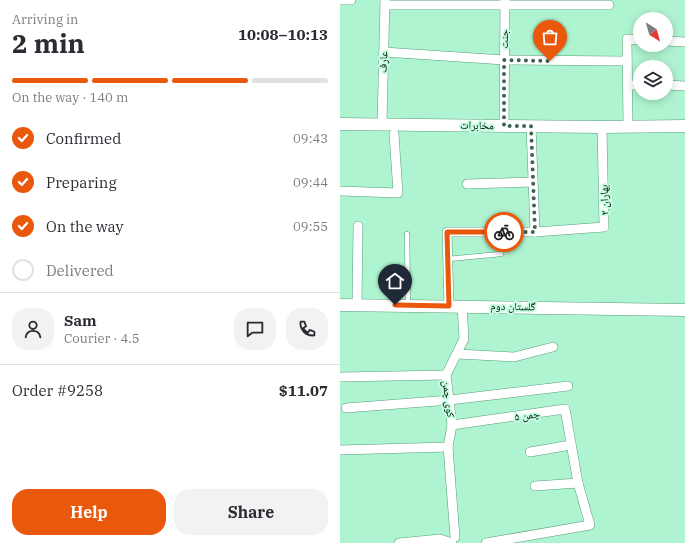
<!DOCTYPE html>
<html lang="en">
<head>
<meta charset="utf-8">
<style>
  :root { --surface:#fff; --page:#f2f2f3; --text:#2b2b33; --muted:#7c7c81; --line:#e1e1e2; --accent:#ea580c }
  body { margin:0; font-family:"IBM Plex Serif","Noto Naskh Arabic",serif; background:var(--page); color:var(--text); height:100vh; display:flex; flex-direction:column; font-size:15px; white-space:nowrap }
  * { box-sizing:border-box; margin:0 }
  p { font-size:13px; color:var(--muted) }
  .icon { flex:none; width:22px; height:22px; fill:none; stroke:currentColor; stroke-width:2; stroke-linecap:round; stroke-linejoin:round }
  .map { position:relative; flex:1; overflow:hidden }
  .details { display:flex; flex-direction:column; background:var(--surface); width:340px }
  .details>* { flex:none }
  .needle { width:26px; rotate:143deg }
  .fabs { position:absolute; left:293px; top:12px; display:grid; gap:8px }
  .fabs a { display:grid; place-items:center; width:40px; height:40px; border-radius:50%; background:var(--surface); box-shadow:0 2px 10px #0003; font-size:20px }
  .pin { position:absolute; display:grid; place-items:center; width:34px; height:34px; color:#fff; margin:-41px -17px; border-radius:50% 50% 50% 0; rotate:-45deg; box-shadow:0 0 4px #0007 }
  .pin .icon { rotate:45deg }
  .courier { position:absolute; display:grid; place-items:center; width:40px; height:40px; margin:-20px; border:3px solid #ea580c; border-radius:50%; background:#fff; color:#222; box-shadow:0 1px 5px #0007 }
  .head em { font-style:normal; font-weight:700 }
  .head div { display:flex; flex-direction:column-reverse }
  .head { display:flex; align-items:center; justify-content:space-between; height:68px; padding:0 12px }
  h1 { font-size:26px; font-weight:700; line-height:30px }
  .bar { display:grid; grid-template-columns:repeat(4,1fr); gap:6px 4px; align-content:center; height:48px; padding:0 12px }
  .bar i { height:5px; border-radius:3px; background:var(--line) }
  .bar .current { background:var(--accent) }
  .bar p { grid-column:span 4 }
  .line { display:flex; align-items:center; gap:10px; padding:0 12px; border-top:1px solid var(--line) }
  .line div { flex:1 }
  .round { display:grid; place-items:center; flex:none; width:42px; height:42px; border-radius:16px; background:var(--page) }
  ol { padding:0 12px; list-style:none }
  li { display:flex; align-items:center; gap:12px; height:44px }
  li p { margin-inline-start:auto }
  li .icon { padding:4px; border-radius:50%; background:var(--accent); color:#fff; stroke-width:4 }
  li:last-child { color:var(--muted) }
  li i { width:22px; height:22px; border:2px solid var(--line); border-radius:50% }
  .primary-button { display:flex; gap:8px; margin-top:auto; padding:8px 12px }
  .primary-button a { flex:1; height:46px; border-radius:16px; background:var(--accent); color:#fff; font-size:16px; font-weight:700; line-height:46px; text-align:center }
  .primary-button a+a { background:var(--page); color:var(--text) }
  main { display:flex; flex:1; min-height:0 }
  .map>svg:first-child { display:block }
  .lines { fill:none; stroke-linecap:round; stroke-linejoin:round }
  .lane-casing { stroke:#599c7c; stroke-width:5.5 }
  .street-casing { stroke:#599c7c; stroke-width:10 }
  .secondary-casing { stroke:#599c7c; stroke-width:13 }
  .lane { stroke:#fff; stroke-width:4.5 }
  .street { stroke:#fff; stroke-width:9 }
  .secondary { stroke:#fff; stroke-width:12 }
  .done { stroke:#3d6450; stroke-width:4; stroke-dasharray:0 7.2 }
  .route { stroke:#ea580c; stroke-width:5 }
  .labels { text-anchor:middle; stroke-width:4; stroke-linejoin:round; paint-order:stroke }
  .street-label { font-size:11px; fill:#00160b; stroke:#c7fee1 }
</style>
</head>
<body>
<main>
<section class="details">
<div class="head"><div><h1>2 min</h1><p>Arriving in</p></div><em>10:08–10:13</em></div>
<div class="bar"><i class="current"></i><i class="current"></i><i class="current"></i><i></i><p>On the way · 140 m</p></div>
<ol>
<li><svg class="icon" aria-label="check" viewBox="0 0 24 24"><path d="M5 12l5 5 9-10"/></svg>Confirmed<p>09:43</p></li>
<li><svg class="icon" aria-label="check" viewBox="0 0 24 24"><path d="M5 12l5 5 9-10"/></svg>Preparing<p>09:44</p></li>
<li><svg class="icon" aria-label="check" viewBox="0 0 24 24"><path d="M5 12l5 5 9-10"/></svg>On the way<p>09:55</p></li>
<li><i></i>Delivered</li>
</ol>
<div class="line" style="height:72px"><a class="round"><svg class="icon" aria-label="person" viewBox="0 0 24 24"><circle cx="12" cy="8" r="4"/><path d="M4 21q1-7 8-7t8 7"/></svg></a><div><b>Sam</b><p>Courier · 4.5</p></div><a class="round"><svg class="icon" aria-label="chat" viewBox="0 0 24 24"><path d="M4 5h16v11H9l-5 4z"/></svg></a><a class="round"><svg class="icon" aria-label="phone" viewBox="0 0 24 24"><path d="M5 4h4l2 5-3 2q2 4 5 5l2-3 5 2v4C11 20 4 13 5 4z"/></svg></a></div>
<div class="line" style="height:52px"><div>Order #9258</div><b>$11.07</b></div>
<div class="primary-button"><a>Help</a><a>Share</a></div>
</section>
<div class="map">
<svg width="345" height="543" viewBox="0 0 345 543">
  <rect width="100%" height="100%" fill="#aff4d0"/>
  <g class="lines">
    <defs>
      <g id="lane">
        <polyline points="67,234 68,305"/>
        <polyline points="108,259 161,254"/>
      </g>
      <g id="street">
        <polyline points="0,0 11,0"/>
        <polyline points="45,5 269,5"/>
        <polyline points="326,41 345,42"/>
        <polyline points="44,52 164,60 287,61"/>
        <polyline points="288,85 300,85"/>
        <polyline points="326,85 345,86"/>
        <polyline points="42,124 45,0"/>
        <polyline points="164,126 165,0"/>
        <polyline points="288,127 287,39 300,40"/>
        <polyline points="127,184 193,182"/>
        <polyline points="0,191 58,193 54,134"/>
        <polyline points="195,232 264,227 262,127"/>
        <polyline points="17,305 18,226"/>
        <polyline points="109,306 107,232 195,232 191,126"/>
        <polyline points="117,354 174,357 213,347"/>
        <polyline points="0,377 106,375"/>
        <polyline points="6,408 110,400 228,386"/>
        <polyline points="112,425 225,409 238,483 195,486"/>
        <polyline points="0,450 108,447"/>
        <polyline points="190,452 231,445"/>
        <polyline points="115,537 108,447 112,425 106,375 124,339 122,306"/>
        <polyline points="59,543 100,539 112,543"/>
        <polyline points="146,543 250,525 238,483"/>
      </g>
      <g id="secondary">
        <polyline points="0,124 262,127 345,126"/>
        <polyline points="0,305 345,310"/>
      </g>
    </defs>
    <use href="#lane" class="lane-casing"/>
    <use href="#street" class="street-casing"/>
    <use href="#secondary" class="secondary-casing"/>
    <use href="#lane" class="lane"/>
    <use href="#street" class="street"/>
    <use href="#secondary" class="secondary"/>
  </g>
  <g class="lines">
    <polyline class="done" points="164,232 195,232 191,126 164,126 164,60 210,61"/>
    <polyline class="route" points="55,305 109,306 107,232 164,232"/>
  </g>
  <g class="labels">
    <g class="street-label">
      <text transform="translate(164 39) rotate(-89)" y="4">جنت</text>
      <text transform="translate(43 62) rotate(-88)" y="4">عارف</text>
      <text transform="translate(137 125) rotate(1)" y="4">مخابرات</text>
      <text transform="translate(264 200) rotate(-92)" y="4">بهاران ۲</text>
      <text transform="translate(173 306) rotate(1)" y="4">گلستان دوم</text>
      <text transform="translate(109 399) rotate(83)" y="4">کوی چمن</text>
      <text transform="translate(187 415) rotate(-8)" y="4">چمن ۵</text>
    </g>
  </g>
</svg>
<div class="fabs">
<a><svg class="needle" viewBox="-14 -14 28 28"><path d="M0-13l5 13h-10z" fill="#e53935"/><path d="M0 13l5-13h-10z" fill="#7c7c81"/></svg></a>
<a><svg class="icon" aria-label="layers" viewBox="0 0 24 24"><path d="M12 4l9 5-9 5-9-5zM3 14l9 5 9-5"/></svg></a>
</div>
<div class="pin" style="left:210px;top:61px;background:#ea580c"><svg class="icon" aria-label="bag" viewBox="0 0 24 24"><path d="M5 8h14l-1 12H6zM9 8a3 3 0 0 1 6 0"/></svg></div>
<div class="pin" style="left:55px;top:305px;background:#1f2937"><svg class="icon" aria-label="home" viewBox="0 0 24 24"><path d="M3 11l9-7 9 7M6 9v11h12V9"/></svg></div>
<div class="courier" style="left:164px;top:232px"><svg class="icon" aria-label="bike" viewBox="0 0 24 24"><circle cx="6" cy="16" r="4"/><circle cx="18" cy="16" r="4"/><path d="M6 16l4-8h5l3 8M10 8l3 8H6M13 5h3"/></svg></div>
</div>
</main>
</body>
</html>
